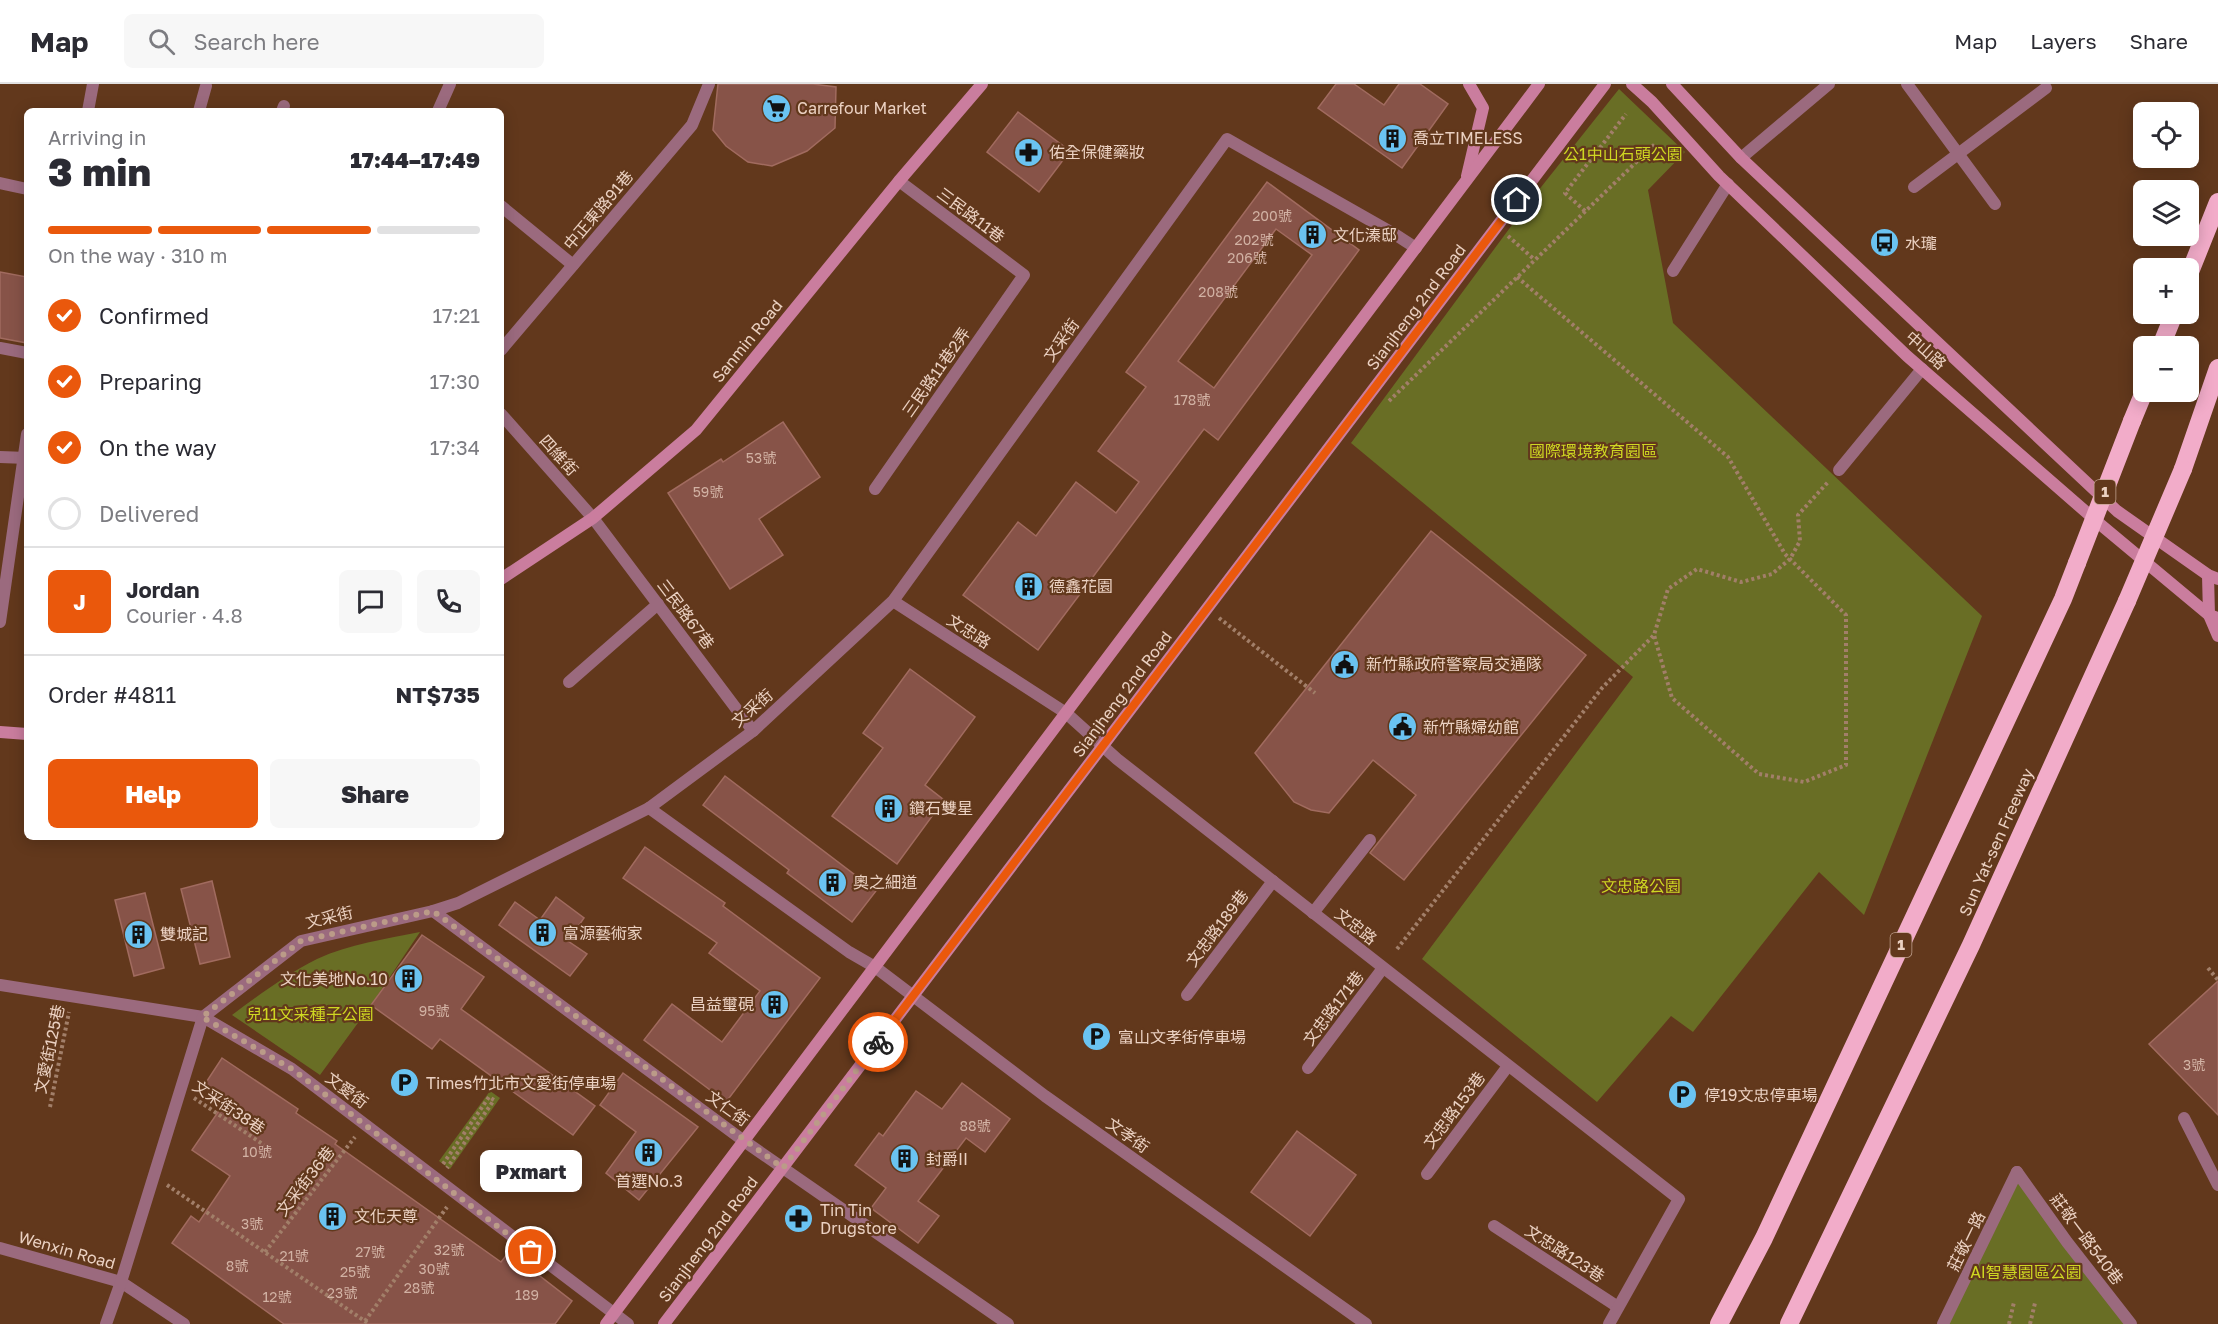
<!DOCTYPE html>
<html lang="en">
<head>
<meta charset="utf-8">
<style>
  :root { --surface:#fff; --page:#f7f7f7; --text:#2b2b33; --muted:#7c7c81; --line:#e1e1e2; --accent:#ea580c }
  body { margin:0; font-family:"Golos Text","Noto Sans TC",sans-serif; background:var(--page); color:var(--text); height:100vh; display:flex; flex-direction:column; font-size:22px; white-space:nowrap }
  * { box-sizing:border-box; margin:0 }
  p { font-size:20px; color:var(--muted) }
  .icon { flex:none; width:33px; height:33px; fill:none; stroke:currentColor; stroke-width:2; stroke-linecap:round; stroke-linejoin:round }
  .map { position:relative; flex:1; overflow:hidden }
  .panel { position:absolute; left:24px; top:24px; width:480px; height:732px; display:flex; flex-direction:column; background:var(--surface); border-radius:9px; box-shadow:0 3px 15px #0003 }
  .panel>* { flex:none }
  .fabs { position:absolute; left:2133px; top:18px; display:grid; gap:12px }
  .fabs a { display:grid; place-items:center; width:66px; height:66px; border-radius:9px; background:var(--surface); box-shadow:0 3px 15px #0003; font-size:30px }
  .pin { position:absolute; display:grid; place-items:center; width:51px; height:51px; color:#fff; margin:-26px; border:3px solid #fff; border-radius:50%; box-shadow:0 2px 6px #0007 }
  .courier { position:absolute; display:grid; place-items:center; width:60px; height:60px; margin:-30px; border:4px solid #ea580c; border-radius:50%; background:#fff; color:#222; box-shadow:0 2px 8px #0007 }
  .bubble { position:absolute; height:42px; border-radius:9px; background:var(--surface); box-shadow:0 3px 15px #0003; font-size:20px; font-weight:800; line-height:42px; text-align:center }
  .overview em { font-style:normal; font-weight:800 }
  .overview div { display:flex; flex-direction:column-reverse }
  .overview { display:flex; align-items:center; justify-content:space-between; height:102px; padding:0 24px }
  h1 { font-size:39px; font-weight:800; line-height:45px }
  .bar { display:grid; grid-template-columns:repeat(4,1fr); gap:9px 6px; align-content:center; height:72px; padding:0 24px }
  .bar i { height:8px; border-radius:4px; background:var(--line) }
  .bar .current { background:var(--accent) }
  .bar p { grid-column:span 4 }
  .line { display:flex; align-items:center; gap:15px; padding:0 24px; border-top:2px solid var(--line) }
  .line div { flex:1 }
  .round { display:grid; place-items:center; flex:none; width:63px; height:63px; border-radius:9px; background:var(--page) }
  ol { padding:0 24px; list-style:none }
  li { display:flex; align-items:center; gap:18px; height:66px }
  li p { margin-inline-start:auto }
  li .icon { padding:6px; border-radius:50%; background:var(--accent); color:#fff; stroke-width:4 }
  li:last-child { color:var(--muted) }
  li i { width:33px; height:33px; border:3px solid var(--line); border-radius:50% }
  .primary-button { display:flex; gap:12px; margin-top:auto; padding:12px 24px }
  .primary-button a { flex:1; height:69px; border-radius:9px; background:var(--accent); color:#fff; font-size:24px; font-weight:800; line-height:69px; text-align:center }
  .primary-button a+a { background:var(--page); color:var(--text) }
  header { display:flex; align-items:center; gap:36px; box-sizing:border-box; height:84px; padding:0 30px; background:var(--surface); border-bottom:2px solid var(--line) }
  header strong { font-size:28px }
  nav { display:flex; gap:33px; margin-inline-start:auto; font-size:21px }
  .search { width:420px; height:54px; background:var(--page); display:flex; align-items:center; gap:15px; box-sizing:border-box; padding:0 21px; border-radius:9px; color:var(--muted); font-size:22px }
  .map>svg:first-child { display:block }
  .green { fill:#696e25 }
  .building { fill:#875348; stroke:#a16b5f; stroke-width:1.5; fill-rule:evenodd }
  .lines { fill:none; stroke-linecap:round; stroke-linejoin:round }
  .path { stroke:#a27f69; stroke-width:4; stroke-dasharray:3 3; stroke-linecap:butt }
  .lane { stroke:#9b6a7e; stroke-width:12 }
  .street { stroke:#9b6a7e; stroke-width:12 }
  .secondary { stroke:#ca7d9e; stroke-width:12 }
  .highway { stroke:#f2acc9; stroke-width:18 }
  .highway-bridge { stroke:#f2acc9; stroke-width:18 }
  .done { stroke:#bb9b88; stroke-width:6; stroke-dasharray:0 10.8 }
  .route { stroke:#ea580c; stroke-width:8 }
  .labels { text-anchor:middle; stroke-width:4.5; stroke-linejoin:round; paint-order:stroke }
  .number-label { font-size:14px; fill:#d2b2a4 }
  .shield { fill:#62381c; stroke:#c2a390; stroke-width:1.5 }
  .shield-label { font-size:15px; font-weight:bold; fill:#ebd1c2 }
  .poi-label { font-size:16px; fill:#ebd1c2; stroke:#62381c; text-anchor:start }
  .park-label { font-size:16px; fill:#ced722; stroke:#62381c }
  .street-label { font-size:16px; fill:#ebd1c2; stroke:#62381c }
</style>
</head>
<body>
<header>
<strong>Map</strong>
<div class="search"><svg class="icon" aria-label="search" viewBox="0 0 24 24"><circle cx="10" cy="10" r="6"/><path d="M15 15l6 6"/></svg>Search here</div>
<nav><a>Map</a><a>Layers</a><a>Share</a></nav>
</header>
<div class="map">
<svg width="2218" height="1240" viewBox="0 0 2218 1240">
  <rect width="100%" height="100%" fill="#62381c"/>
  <g class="green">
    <polygon points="1619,5 1685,68 1648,106 1673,239 1982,532 1864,831 1819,788 1693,948 1671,932 1597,1018 1422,875 1633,593 1351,359 1526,122"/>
    <path d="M420,848L371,921L320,991L232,931C259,911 287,890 317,875C349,860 386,855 420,848Z"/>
    <polygon points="490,1007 500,1014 450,1085 439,1077"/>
    <polygon points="2017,1088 2127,1240 1944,1240"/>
  </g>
  <g class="building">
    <polygon points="718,0 813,0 836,3 835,44 807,67 772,82 748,78 726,62 713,46"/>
    <polygon points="1336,0 1354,0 1384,21 1399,0 1420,0 1448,20 1402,84 1318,24"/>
    <polygon points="1018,28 1070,67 1039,108 987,68"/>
    <path d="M1267,98L1359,166L1218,356L1204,345L1038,566L963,511L1018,438L1036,452L1076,398L1116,429L1139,398L1098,367L1146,303L1126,288ZM1276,145L1312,171L1214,304L1178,277Z"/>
    <polygon points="0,188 27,193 27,259 0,254"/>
    <polygon points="783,338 820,393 759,435 783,471 730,505 668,409 721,375 723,378"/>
    <polygon points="1431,447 1586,571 1404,796 1370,769 1416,711 1373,676 1329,729 1311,726 1294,718 1255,669"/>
    <polygon points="910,585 975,633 925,701 944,716 897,780 832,732 883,664 863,649"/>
    <polygon points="725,692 876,807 852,838 787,789 789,786 703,721"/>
    <polygon points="645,763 725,819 723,822 820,894 726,1018 644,956 672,920 722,958 760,907 709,869 717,859 623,794"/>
    <polygon points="212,797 230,873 200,880 181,805"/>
    <polygon points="145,809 164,884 134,892 115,816"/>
    <polygon points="556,813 584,834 568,857 587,870 570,892 499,841 515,818 540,836"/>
    <polygon points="422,851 484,893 461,925 595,1022 573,1051 440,955 432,965 371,921"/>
    <polygon points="2218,897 2218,1031 2149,960"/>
    <polygon points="222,974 298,1025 296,1029 337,1057 335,1060 501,1178 509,1168 572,1217 555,1240 284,1240 172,1159 191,1132 199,1138 230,1092 192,1066 225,1018 203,1003"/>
    <polygon points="623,989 698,1043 639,1116 606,1089 636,1048 600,1021"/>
    <polygon points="962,999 1010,1035 985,1068 966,1054 918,1117 939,1132 918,1159 871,1124 886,1104 855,1081 879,1049 883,1052 916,1007 942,1025"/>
    <polygon points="1297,1047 1356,1091 1310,1152 1251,1108"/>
  </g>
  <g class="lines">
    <g class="path">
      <polyline points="1585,127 1565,109 1626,30"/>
      <polyline points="1508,152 1535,176"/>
      <polyline points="1517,193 1728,373 1785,470 1846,531 1846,681 1804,698 1759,690 1672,614 1654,551"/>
      <polyline points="1389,317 1656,59"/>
      <polyline points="1219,534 1315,609"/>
      <polyline points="1397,865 1602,604 1654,551 1668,505 1697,485 1741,498 1772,490 1790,475 1800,457 1798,431 1829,397"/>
      <polyline points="2208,884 2218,896"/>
      <polyline points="194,1014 264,1061"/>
      <polyline points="50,1023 69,928"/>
      <polyline points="443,1080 489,1013 494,1016 447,1084"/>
      <polyline points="167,1101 369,1240"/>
      <polyline points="265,1168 355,1053"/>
      <polyline points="365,1237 447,1123"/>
      <polyline points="2009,1240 2014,1218"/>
      <polyline points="2030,1240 2035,1219"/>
    </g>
    <g class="lane">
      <polyline points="1907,0 1995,120"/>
      <polyline points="88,27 93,0"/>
      <polyline points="199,27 206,2"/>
      <polyline points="282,27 284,22"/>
      <polyline points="438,27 450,0"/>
      <polyline points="1741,74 1829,0"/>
      <polyline points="1914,103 2046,4"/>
      <polyline points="501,122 573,181"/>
      <polyline points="1673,187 1728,100"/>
      <polyline points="0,264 27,269"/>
      <polyline points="501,266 692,41 709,0"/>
      <polyline points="0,373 27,374"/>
      <polyline points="1839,386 1922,285"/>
      <polyline points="875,405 1024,191 899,97"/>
      <polyline points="593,434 753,647"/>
      <polyline points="569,598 658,520"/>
      <polyline points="1313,829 1370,756"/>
      <polyline points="1187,911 1273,797"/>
      <polyline points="1308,984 1383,884"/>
      <polyline points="2184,1034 2218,1101"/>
      <polyline points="2017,1088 2067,1158 2131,1240"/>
      <polyline points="1427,1090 1508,982"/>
      <polyline points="1494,1142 1618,1223"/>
    </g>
    <g class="street">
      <polyline points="0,99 27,105"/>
      <polyline points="501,330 593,434"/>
      <polyline points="893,517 1066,629 1117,675 1679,1115 1609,1240"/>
      <polyline points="0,538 27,350"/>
      <polyline points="649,724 849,868 875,883 1045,1012 1366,1240"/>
      <polyline points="433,827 744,1057 1008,1240"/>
      <polyline points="0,901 203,933 292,985 628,1240"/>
      <polyline points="0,1164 121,1198 184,1240"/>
      <polyline points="106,1240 121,1198 203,933 301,857 433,827 458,819 649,724 753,647 893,517 1227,55 1396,151 1416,164"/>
      <polyline points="1943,1240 2017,1088"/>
    </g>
    <g class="secondary">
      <polyline points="1632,0 1652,18 1719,92 1907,272 2101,441 2209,531 2218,534"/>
      <polyline points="1672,0 1741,74 2117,427 2208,491 2218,495"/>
      <polyline points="1467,92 1483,24 1469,0"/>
      <polyline points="2208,491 2209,531 2218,552"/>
      <polyline points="501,495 593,434 696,346 899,97 982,0"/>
      <polyline points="0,648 27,650"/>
      <polyline points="606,1240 1539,0"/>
      <polyline points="664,1240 1605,0"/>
    </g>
    <g class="highway">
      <polyline points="2188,193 2218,118"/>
      <polyline points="2161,262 2174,230"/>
      <polyline points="2132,337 2144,308"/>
      <polyline points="2183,385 2218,284"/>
      <polyline points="1719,1240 1764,1154 2063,515 2077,479"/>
      <polyline points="1789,1240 1971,861 2127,517"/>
    </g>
    <g class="highway-bridge">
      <polyline points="2077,479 2132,337"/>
      <polyline points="2127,517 2183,385"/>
    </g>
  </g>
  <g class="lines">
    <polyline class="done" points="531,1168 292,985 202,933 301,857 433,827 783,1084 878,958"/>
    <polyline class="route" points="878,958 1517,116"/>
  </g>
  <defs>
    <symbol id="supermarket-disc" viewBox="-11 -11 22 22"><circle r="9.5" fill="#6ac3f1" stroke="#62381c"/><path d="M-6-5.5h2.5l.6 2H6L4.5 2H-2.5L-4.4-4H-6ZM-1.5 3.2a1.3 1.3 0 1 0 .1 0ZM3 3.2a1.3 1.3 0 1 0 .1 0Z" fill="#111"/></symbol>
    <symbol id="building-disc" viewBox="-11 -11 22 22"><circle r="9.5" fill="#6ac3f1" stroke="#62381c"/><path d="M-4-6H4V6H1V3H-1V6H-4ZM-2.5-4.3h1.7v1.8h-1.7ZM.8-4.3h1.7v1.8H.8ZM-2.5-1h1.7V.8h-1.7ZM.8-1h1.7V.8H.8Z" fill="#111"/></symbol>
    <symbol id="pharmacy-disc" viewBox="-11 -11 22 22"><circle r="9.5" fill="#6ac3f1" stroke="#62381c"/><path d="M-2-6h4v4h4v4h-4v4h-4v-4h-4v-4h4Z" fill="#111"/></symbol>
    <symbol id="bus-disc" viewBox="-11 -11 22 22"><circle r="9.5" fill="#6ac3f1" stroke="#62381c"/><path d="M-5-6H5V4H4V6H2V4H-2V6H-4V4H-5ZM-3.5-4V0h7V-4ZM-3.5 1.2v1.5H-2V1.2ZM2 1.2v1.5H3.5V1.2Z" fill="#111"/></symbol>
    <symbol id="civic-disc" viewBox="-11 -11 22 22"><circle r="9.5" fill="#6ac3f1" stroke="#62381c"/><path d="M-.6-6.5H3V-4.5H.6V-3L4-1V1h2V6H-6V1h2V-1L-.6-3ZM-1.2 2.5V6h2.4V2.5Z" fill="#111"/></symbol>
    <symbol id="parking-disc" viewBox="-11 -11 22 22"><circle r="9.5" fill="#6ac3f1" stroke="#62381c"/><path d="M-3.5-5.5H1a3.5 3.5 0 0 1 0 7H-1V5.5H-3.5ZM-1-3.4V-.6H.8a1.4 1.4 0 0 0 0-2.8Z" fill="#111"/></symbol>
  </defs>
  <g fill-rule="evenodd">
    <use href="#supermarket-disc" x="760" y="8" width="33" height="33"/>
    <use href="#building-disc" x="1376" y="38" width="33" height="33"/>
    <use href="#pharmacy-disc" x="1012" y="52" width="33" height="33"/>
    <use href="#building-disc" x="1296" y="134" width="33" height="33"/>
    <use href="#bus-disc" x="1868" y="142" width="33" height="33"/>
    <use href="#building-disc" x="1012" y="486" width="33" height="33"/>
    <use href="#civic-disc" x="1328" y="564" width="33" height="33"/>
    <use href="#civic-disc" x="1386" y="626" width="33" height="33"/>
    <use href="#building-disc" x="872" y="708" width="33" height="33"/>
    <use href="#building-disc" x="816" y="782" width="33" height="33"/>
    <use href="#building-disc" x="526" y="832" width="33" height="33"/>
    <use href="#building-disc" x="122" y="834" width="33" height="33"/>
    <use href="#building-disc" x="392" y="878" width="33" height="33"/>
    <use href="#building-disc" x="758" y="904" width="33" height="33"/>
    <use href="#parking-disc" x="1080" y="936" width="33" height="33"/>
    <use href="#parking-disc" x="388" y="982" width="33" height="33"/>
    <use href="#parking-disc" x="1666" y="994" width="33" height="33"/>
    <use href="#building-disc" x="632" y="1052" width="33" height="33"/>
    <use href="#building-disc" x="888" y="1058" width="33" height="33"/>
    <use href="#building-disc" x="316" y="1116" width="33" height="33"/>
    <use href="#pharmacy-disc" x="782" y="1118" width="33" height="33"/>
  </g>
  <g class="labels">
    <g class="number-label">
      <text x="1272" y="137">200號</text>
      <text x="1254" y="161">202號</text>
      <text x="1247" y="179">206號</text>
      <text x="1218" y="213">208號</text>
      <text x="1192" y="321">178號</text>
      <text x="761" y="379">53號</text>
      <text x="708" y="413">59號</text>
      <text x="434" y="932">95號</text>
      <text x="2194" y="986">3號</text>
      <text x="975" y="1047">88號</text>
      <text x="257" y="1073">10號</text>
      <text x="252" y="1145">3號</text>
      <text x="449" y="1171">32號</text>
      <text x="370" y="1173">27號</text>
      <text x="294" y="1177">21號</text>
      <text x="237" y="1187">8號</text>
      <text x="434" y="1190">30號</text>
      <text x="355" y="1193">25號</text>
      <text x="419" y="1209">28號</text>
      <text x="342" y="1214">23號</text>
      <text x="527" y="1216">189</text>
      <text x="277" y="1218">12號</text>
    </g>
    <g class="shield">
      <rect x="2094.5" y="396" width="21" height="24" rx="4.5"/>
      <rect x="1890.5" y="849" width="21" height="24" rx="4.5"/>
    </g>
    <g class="shield-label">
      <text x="2105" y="413">1</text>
      <text x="1901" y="866">1</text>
    </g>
    <g class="poi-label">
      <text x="797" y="30">Carrefour Market</text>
      <text x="1413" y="60">喬立TIMELESS</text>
      <text x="1049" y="74">佑全保健藥妝</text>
      <text x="1333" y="157">文化溱邸</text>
      <text x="1905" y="165">水瓏</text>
      <text x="1049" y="508">德鑫花園</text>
      <text x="1366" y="586">新竹縣政府警察局交通隊</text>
      <text x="1423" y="649">新竹縣婦幼館</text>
      <text x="909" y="730">鑽石雙星</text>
      <text x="853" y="804">奧之細道</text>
      <text x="563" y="855">富源藝術家</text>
      <text x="160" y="856">雙城記</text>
      <text x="388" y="901" text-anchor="end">文化美地No.10</text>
      <text x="754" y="926" text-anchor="end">昌益璽硯</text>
      <text x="1118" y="959">富山文孝街停車場</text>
      <text x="426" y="1005">Times竹北市文愛街停車場</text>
      <text x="1704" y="1017">停19文忠停車場</text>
      <text x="926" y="1081">封爵II</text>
      <text x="649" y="1103" text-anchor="middle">首選No.3</text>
      <text x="820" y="1132">Tin Tin<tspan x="820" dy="18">Drugstore</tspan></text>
      <text x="354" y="1138">文化天尊</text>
    </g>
    <g class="park-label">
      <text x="1623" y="76">公1中山石頭公園</text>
      <text x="1593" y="373">國際環境教育園區</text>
      <text x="1641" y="808">文忠路公園</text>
      <text x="310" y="936">兒11文采種子公園</text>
      <text x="2026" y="1194">AI智慧園區公園</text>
    </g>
    <g class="street-label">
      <text transform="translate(598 126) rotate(-50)" y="6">中正東路91巷</text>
      <text transform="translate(971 131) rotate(37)" y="6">三民路11巷</text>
      <text transform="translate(1416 223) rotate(-53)" y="6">Sianjheng 2nd Road</text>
      <text transform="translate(1061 256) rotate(-54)" y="6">文采街</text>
      <text transform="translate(747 257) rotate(-51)" y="6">Sanmin Road</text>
      <text transform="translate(1926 266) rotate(42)" y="6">中山路</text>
      <text transform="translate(936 288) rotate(-55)" y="6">三民路11巷2弄</text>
      <text transform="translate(559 371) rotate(48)" y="6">四維街</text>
      <text transform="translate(686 530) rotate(53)" y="6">三民路67巷</text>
      <text transform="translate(969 547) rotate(33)" y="6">文忠路</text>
      <text transform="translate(1122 610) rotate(-53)" y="6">Sianjheng 2nd Road</text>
      <text transform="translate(752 624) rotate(-41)" y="6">文采街</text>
      <text transform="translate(1996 758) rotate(-66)" y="6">Sun Yat-sen Freeway</text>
      <text transform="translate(329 833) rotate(-13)" y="6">文采街</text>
      <text transform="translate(1356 842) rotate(38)" y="6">文忠路</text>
      <text transform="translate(1217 844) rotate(-53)" y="6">文忠路189巷</text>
      <text transform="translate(1333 924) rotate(-53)" y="6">文忠路171巷</text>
      <text transform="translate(49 965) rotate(-78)" y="6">文愛街125巷</text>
      <text transform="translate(347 1006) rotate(37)" y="6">文愛街</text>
      <text transform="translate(229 1023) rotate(34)" y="6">文采街38巷</text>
      <text transform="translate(728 1024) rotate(36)" y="6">文仁街</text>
      <text transform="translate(1454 1026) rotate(-53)" y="6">文忠路153巷</text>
      <text transform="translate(1128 1051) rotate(35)" y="6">文孝街</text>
      <text transform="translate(305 1097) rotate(-52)" y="6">文采街36巷</text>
      <text transform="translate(708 1155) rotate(-53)" y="6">Sianjheng 2nd Road</text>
      <text transform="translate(2087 1155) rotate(53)" y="6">莊敬一路540巷</text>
      <text transform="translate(1966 1157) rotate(-64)" y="6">莊敬一路</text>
      <text transform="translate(67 1166) rotate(16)" y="6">Wenxin Road</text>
      <text transform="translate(1565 1169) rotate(33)" y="6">文忠路123巷</text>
    </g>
  </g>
</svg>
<div class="fabs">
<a><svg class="icon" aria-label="locate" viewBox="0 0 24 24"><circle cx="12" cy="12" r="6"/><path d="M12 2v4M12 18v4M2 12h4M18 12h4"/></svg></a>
<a><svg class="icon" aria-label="layers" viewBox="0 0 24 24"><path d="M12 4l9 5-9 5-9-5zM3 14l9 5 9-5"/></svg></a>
<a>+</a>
<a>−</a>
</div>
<div class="pin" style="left:531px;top:1168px;background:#ea580c"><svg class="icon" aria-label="bag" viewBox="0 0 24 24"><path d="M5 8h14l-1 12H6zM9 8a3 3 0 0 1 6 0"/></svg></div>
<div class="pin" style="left:1517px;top:116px;background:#1f2937"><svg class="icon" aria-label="home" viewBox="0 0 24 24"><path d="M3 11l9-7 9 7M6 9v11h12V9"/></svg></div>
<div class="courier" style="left:878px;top:958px"><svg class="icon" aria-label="bike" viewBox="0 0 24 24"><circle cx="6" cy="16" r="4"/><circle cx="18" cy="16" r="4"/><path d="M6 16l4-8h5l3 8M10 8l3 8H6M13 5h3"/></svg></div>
<div class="bubble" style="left:480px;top:1066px;width:102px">Pxmart</div>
<section class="panel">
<div class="overview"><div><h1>3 min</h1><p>Arriving in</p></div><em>17:44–17:49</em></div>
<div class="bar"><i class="current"></i><i class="current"></i><i class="current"></i><i></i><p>On the way · 310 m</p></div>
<ol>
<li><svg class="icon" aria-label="check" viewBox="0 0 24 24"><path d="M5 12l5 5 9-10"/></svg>Confirmed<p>17:21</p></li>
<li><svg class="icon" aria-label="check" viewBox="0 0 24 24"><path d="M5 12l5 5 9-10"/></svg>Preparing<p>17:30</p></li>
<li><svg class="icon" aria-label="check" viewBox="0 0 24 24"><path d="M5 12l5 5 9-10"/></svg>On the way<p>17:34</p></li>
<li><i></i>Delivered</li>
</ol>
<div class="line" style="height:108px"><b class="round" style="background:var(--accent);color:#fff">J</b><div><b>Jordan</b><p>Courier · 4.8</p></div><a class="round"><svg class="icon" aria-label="chat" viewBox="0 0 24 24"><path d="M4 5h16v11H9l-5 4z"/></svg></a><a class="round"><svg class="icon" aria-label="phone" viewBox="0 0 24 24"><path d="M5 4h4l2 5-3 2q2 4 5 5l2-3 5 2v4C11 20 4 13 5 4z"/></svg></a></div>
<div class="line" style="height:78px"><div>Order #4811</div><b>NT$735</b></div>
<div class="primary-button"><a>Help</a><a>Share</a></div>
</section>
</div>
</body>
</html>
